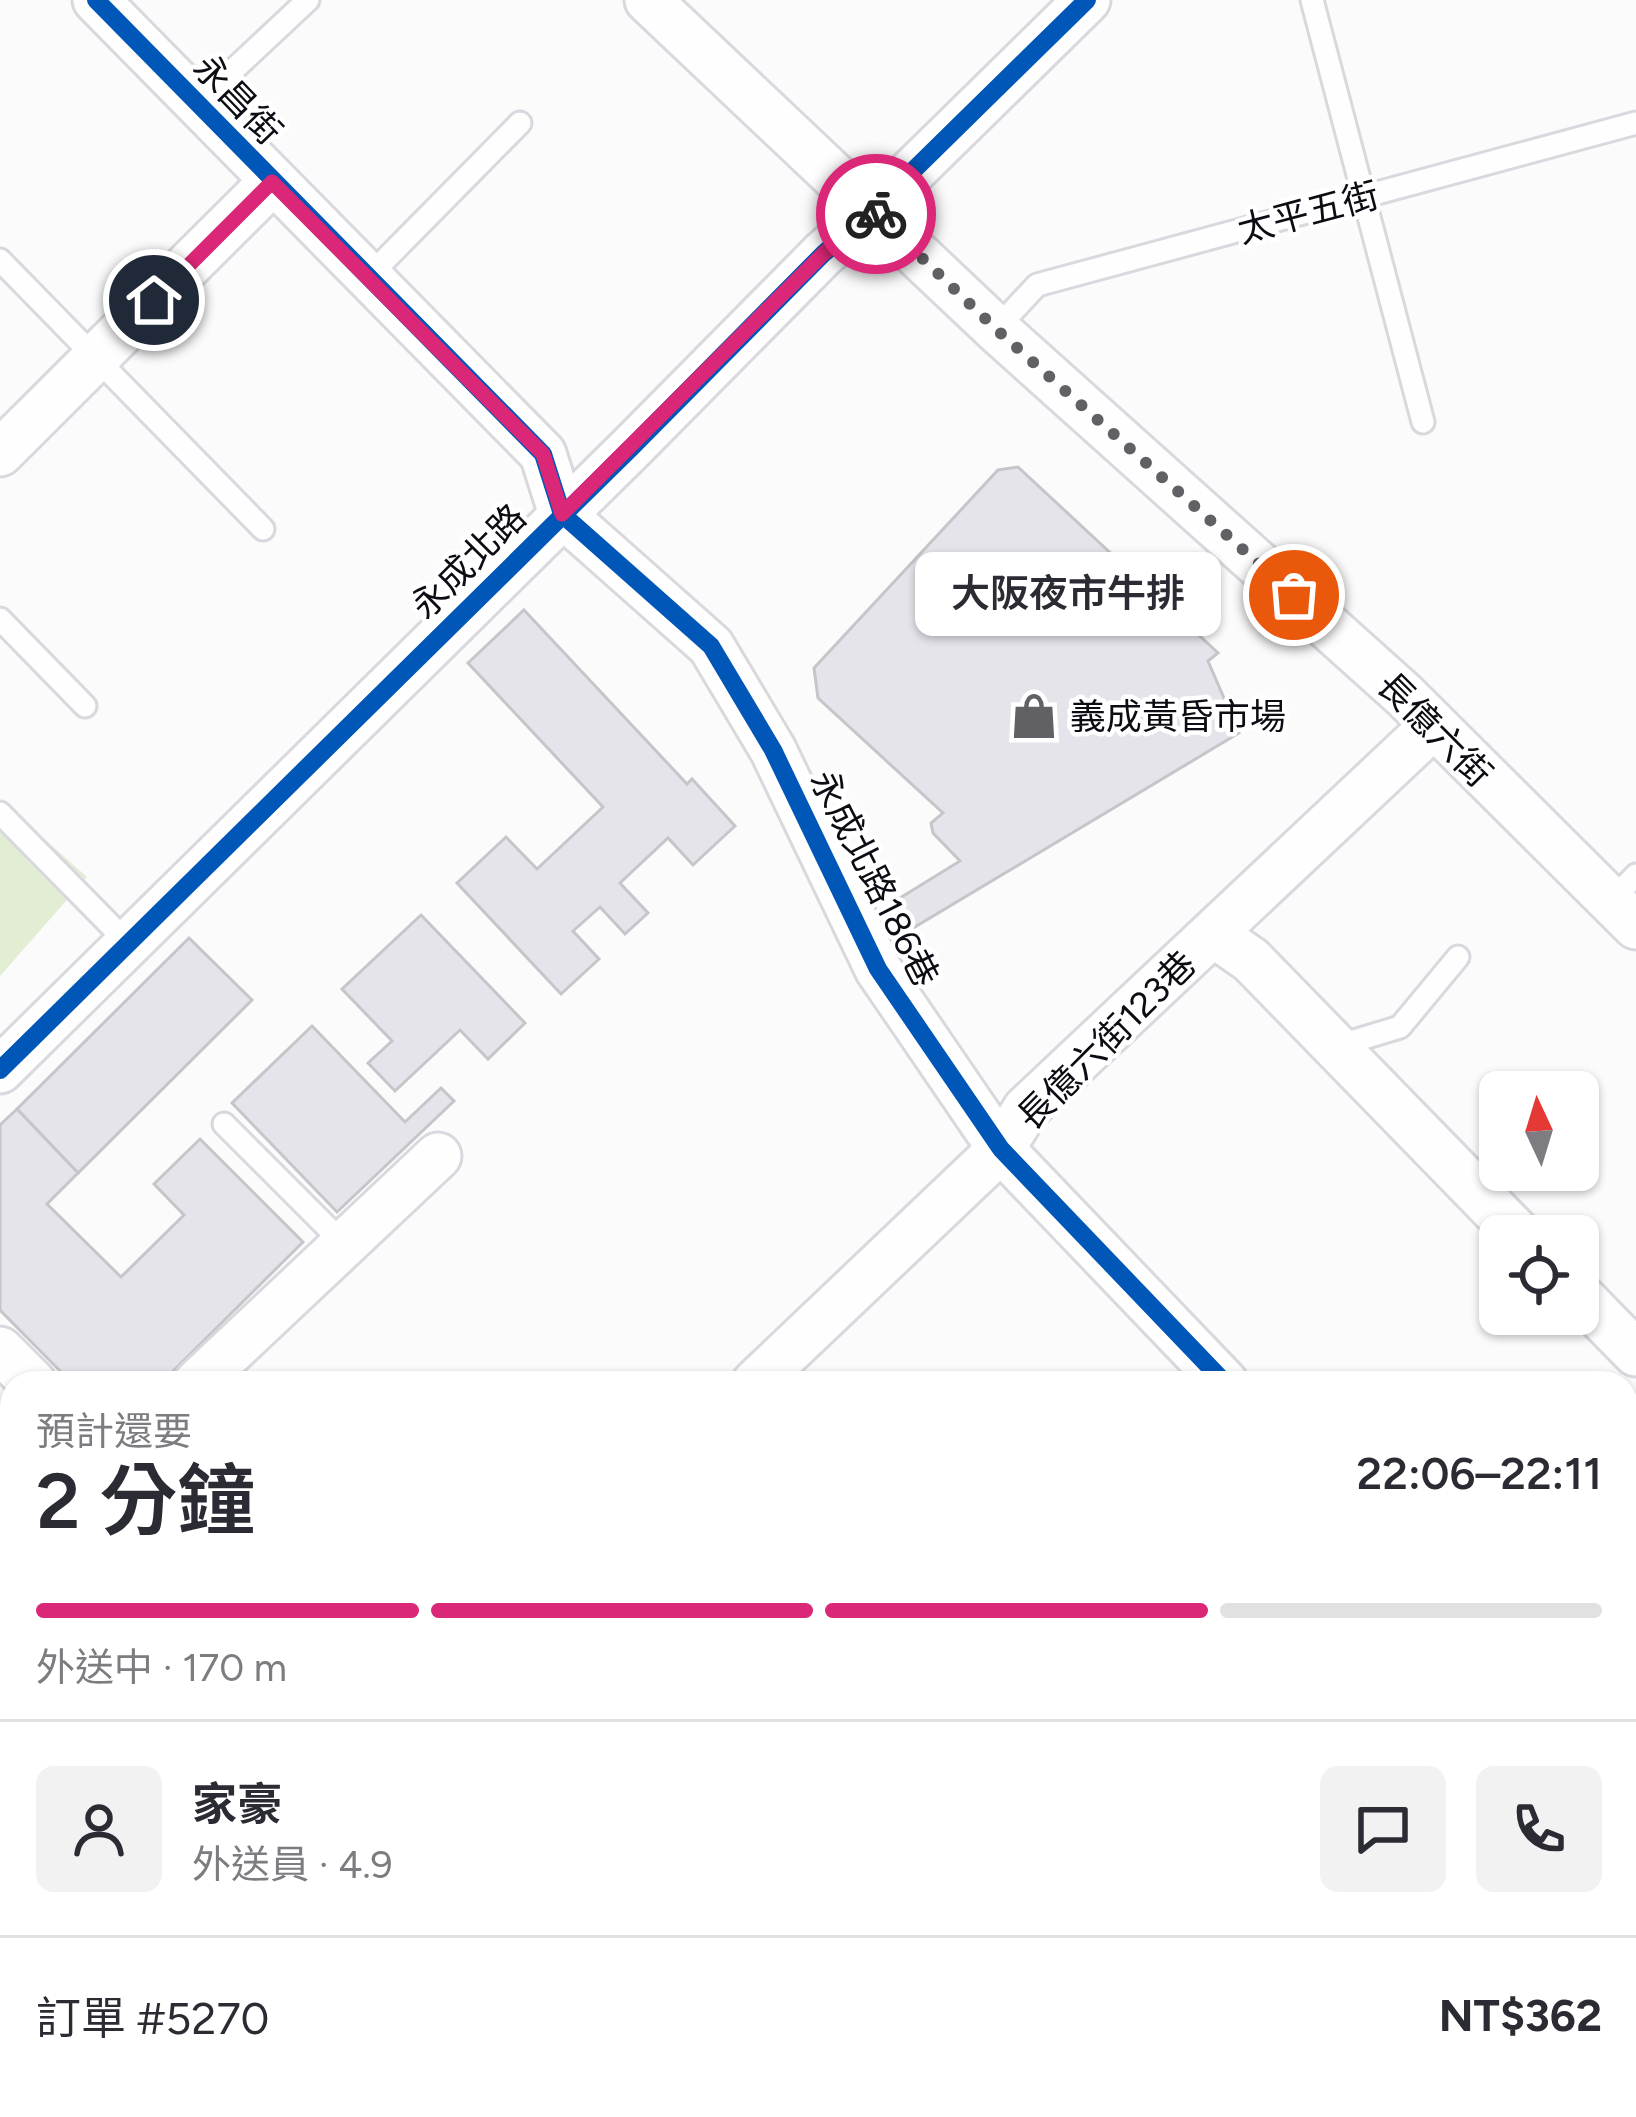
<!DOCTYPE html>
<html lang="zh-TW">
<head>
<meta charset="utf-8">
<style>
  :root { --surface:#fff; --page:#f2f2f3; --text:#2b2b33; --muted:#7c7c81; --line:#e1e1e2; --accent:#db2777 }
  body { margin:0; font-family:Figtree,"Noto Sans TC",sans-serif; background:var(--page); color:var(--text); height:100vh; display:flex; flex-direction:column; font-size:45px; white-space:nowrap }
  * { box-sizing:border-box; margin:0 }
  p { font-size:39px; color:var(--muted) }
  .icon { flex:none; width:66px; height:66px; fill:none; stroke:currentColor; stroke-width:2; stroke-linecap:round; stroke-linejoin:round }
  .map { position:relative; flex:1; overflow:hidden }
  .side { position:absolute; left:0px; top:1371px; width:1638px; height:747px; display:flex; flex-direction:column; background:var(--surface); border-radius:36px 36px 0 0; box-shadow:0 3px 9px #0004 }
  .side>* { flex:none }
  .needle { width:78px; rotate:356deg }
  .controls { position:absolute; left:1479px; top:1071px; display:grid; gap:24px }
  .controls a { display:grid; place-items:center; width:120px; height:120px; border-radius:18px; background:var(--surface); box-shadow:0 3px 9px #0004; font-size:60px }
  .pin { position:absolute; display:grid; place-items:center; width:102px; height:102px; color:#fff; margin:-51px; border:6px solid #fff; border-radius:50%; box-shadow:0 3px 12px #0007 }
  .courier { position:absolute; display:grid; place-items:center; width:120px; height:120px; margin:-60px; border:9px solid #db2777; border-radius:50%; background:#fff; color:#222; box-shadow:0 3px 15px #0007 }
  .bubble { position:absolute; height:84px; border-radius:18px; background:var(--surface); box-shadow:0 3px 9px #0004; font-size:39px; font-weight:600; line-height:84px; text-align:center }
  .summary em { font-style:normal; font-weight:600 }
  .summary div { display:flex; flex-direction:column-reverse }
  .summary { display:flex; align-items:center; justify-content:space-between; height:204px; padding:0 36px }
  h1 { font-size:78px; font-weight:600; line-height:90px }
  .bar { display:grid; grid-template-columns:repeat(4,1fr); gap:18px 12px; align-content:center; height:144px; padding:0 36px }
  .bar i { height:15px; border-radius:9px; background:var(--line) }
  .bar .active { background:var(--accent) }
  .bar p { grid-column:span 4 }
  .line { display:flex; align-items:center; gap:30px; padding:0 36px; border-top:3px solid var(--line) }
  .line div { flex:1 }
  .round { display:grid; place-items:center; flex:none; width:126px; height:126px; border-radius:18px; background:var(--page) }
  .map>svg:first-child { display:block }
  .green { fill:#e2edd4 }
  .building { fill:#e5e4ea; stroke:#c6c6ca; stroke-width:3 }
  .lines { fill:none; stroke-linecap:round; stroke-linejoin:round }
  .service-casing { stroke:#d9d8df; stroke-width:27 }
  .minor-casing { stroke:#d9d8df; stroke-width:51 }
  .service { stroke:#fefefe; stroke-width:21 }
  .minor { stroke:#fefefe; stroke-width:45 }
  .cycleway-casing { stroke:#fff; stroke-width:26 }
  .cycleway { stroke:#0057b8; stroke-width:18 }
  .done { stroke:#606065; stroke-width:12; stroke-dasharray:0 21.6 }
  .route { stroke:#db2777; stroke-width:15 }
  .labels { text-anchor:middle; stroke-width:9; stroke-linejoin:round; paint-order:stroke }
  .street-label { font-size:36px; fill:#0c0c14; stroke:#fff }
  .poi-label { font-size:36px; fill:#0c0c14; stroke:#fff; text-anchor:start }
</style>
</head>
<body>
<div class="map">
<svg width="1636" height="2117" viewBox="0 0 1636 2117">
  <rect width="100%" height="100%" fill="#fbfbfb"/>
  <polygon class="green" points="0,800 87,877 0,976"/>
  <g class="building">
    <polygon points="1018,467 1218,653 1208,661 1239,733 908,931 895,901 960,861 933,833 931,823 943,813 818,698 814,668 998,470"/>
    <polygon points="524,610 687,784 692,779 735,826 693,865 668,838 620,883 648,913 625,934 600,907 573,931 599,959 561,994 457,883 506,837 537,869 603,807 468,663"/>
    <polygon points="421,915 525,1023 488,1059 460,1030 395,1091 368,1063 392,1041 342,989"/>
    <polygon points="189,938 252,1000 78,1173 17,1109"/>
    <polygon points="312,1026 405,1122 441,1088 454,1101 337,1212 232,1103"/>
    <polygon points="17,1109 78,1173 47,1204 121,1277 184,1215 154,1184 200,1139 303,1242 161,1383 72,1383 0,1310 0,1125"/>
  </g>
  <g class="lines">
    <defs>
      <g id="service">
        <polyline points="1312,0 1423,422"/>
        <polyline points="197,104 308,0"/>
        <polyline points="0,260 263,529"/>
        <polyline points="368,277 520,123"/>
        <polyline points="996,329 1037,285 1636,123"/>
        <polyline points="0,619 85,706"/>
        <polyline points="0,813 128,943"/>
        <polyline points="1610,902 1636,875"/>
        <polyline points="1334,1047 1400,1027 1458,957"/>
        <polyline points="224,1124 343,1243"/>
        <polyline points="205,2117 217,2106"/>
      </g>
      <g id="minor">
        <polyline points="96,0 543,454 562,514 711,646 773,750 878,969 1001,1149 1225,1383"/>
        <polyline points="648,0 996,329 1404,695 1636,926"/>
        <polyline points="0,453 272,182"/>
        <polyline points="1215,935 1251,960 1520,1236"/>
        <polyline points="0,1070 631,448 823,254 872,211 1087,0"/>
        <polyline points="1578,1294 1636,1353"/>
        <polyline points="0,1350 33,1383"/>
        <polyline points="197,1383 438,1156"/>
        <polyline points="755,1383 1001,1149 1026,1109 1432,727"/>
        <polyline points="1626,1511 1636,1501"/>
        <polyline points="0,1580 12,1568"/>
        <polyline points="1626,1776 1636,1787"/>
        <polyline points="1626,2012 1636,2002"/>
        <polyline points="0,2106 12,2095"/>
        <polyline points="739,2106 749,2117"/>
        <polyline points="1130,2106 1141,2117"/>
        <polyline points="529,2117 540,2106"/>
        <polyline points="1007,2117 1018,2106"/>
        <polyline points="1517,2117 1529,2106"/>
      </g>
    </defs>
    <use href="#service" class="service-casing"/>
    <use href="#minor" class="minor-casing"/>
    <use href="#service" class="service"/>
    <use href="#minor" class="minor"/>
    <defs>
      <g id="cycleway">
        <polyline points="96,0 543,454 562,514 711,646 773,750 878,969 1001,1149 1225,1383"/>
        <polyline points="0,1070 631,448 823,254 872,211 1087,0"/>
      </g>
    </defs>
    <use href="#cycleway" class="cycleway-casing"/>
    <use href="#cycleway" class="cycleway"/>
  </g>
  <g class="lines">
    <polyline class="done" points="876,214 996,329 1294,595"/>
    <polyline class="route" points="154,300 272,182 543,454 562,514 823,254 872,211 876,214"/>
  </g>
  <defs>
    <symbol id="shop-bare" viewBox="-9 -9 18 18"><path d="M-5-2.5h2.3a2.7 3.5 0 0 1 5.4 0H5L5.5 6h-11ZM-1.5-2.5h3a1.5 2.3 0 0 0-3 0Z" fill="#606065" stroke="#fff" stroke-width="2.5" paint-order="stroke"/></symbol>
  </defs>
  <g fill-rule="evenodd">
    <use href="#shop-bare" x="1001" y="683" width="66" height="66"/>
  </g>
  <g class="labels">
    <g class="street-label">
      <text transform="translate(238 99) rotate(46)" y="13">永昌街</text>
      <text transform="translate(1308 212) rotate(-15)" y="13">太平五街</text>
      <text transform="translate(468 561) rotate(-45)" y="13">永成北路</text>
      <text transform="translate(1435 729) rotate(45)" y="13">長億六街</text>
      <text transform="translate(875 878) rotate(63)" y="13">永成北路186巷</text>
      <text transform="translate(1106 1040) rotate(-45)" y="13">長億六街123巷</text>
    </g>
    <g class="poi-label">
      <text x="1070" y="729">義成黃昏市場</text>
    </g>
  </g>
</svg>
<div class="controls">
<a><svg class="needle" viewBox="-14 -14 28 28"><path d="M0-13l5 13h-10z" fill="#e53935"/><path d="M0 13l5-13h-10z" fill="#7c7c81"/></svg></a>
<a><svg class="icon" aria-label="locate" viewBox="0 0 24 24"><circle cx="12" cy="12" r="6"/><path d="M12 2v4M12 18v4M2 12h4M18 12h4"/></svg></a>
</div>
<div class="pin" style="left:1294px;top:595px;background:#ea580c"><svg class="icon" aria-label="bag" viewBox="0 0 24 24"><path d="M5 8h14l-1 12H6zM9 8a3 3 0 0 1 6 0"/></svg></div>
<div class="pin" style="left:154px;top:300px;background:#1f2937"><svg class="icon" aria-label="home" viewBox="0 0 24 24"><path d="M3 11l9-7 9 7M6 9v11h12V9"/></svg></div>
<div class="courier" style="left:876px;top:214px"><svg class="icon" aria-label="bike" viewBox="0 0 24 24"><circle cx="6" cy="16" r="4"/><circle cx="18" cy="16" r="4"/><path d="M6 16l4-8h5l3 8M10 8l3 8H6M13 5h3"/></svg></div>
<div class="bubble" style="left:915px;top:552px;width:306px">大阪夜市牛排</div>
<section class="side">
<div class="summary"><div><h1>2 分鐘</h1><p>預計還要</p></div><em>22:06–22:11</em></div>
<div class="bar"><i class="active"></i><i class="active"></i><i class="active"></i><i></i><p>外送中 · 170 m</p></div>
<div class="line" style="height:216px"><a class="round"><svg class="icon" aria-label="person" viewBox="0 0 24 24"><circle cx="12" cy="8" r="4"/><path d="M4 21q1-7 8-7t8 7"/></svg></a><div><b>家豪</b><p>外送員 · 4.9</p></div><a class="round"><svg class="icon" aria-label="chat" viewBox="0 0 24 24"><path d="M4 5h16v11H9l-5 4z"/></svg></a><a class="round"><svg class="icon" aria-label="phone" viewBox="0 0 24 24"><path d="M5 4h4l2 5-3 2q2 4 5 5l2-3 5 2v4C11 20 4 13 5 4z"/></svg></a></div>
<div class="line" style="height:156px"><div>訂單 #5270</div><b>NT$362</b></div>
</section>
</div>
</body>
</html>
